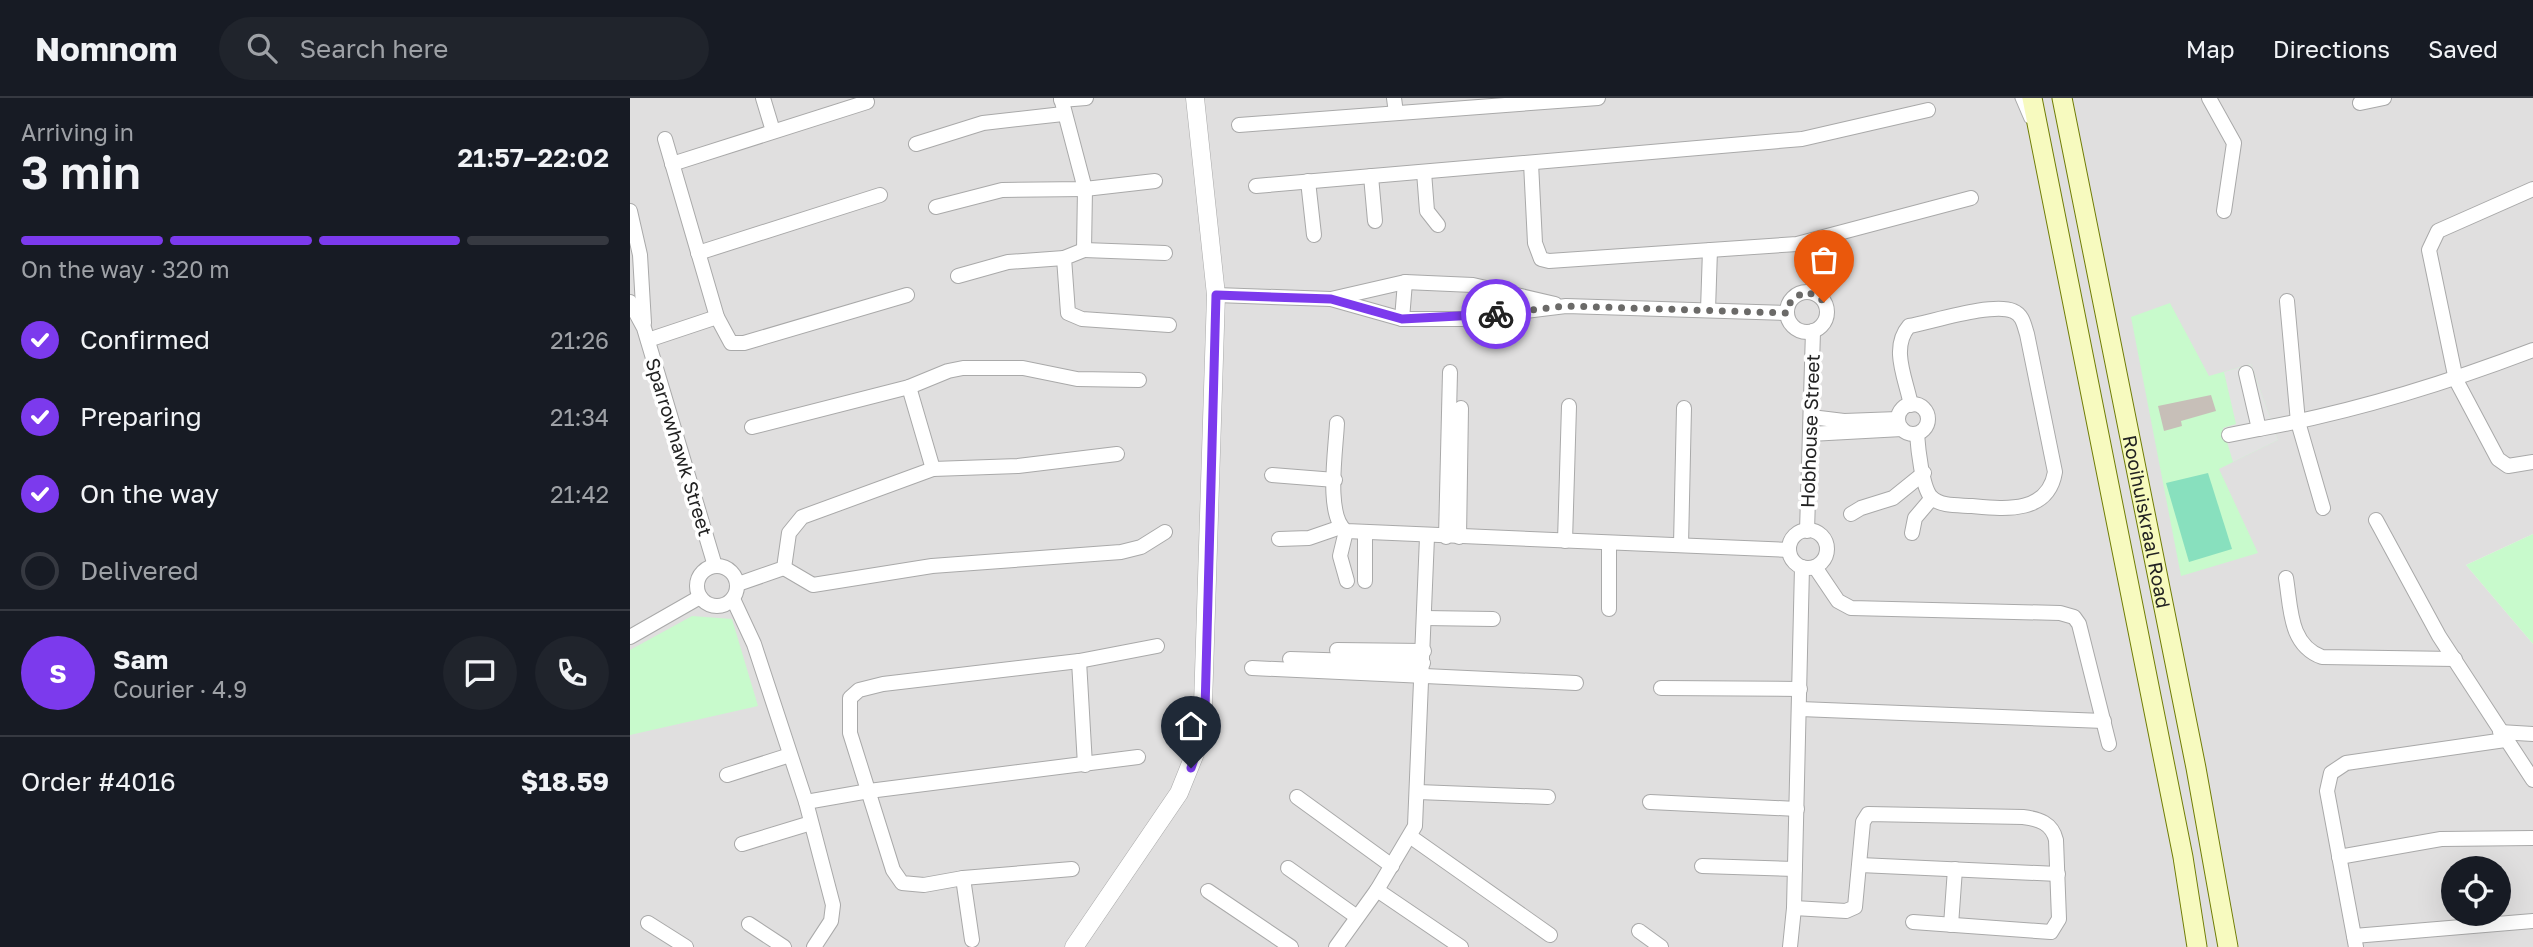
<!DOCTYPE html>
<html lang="en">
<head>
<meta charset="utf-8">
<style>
  :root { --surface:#171b24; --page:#20242c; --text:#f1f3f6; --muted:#9ea1a6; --line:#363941; --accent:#7c3aed }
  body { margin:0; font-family:"Golos Text",sans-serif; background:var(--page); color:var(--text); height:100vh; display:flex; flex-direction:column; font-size:26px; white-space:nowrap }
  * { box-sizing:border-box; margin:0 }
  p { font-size:23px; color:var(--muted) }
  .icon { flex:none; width:38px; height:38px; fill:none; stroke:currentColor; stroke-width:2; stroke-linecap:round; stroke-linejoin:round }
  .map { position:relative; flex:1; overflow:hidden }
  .drawer { display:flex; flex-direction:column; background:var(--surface); width:630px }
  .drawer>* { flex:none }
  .buttons { position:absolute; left:1811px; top:758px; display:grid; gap:14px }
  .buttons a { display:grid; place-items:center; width:70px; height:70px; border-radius:50%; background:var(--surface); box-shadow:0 7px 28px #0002; font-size:35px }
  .pin { position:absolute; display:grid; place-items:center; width:60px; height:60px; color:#fff; margin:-72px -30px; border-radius:50% 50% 50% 0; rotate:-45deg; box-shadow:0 0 7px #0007 }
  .pin .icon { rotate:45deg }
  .courier { position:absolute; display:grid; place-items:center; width:70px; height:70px; margin:-35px; border:5px solid #7c3aed; border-radius:50%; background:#fff; color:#222; box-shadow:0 2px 9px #0007 }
  .overview em { font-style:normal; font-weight:600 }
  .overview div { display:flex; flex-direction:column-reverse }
  .overview { display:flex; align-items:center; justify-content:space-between; height:119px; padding:0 21px }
  h1 { font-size:46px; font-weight:600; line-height:52px }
  .bar { display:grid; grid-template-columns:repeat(4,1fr); gap:10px 7px; align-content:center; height:84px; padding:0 21px }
  .bar i { height:9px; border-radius:5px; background:var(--line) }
  .bar .current { background:var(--accent) }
  .bar p { grid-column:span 4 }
  .line { display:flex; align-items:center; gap:18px; padding:0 21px; border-top:2px solid var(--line) }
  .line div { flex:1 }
  .round { display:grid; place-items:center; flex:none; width:74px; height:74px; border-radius:37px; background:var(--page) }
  ol { padding:0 21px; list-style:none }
  li { display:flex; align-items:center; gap:21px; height:77px }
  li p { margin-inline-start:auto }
  li .icon { padding:7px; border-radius:50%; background:var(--accent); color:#fff; stroke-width:4 }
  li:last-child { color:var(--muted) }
  li i { width:38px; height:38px; border:4px solid var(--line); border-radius:50% }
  header { display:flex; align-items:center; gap:42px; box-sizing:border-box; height:98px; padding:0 35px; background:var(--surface); border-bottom:2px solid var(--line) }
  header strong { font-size:33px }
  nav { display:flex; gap:38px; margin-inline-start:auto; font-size:24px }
  .search { width:490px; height:63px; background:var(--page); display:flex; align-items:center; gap:18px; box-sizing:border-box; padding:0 24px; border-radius:38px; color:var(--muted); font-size:26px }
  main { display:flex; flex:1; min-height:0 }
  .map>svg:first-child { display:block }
  .residential { fill:#e0dfdf; fill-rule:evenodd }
  .park { fill:#c8facc }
  .pitch { fill:#88e0be }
  .parking { fill:#e2e2e2 }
  .building { fill:#c7bfb8 }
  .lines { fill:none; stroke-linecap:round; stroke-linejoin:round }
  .service-casing { stroke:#a9a9a9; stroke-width:9 }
  .minor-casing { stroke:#a9a9a9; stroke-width:16 }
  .tertiary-casing { stroke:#a9a9a9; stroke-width:19 }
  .secondary-casing { stroke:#707d05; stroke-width:21 }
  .service { stroke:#fff; stroke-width:7 }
  .minor { stroke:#fff; stroke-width:14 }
  .tertiary { stroke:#fff; stroke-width:18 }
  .secondary { stroke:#f7fabf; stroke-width:19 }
  .done { stroke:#6b6a68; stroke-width:7; stroke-dasharray:0 12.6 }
  .route { stroke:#7c3aed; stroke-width:9 }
  .labels { text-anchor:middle; stroke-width:7; stroke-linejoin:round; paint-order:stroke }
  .street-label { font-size:19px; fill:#222; stroke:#fff }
</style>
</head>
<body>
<header>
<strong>Nomnom</strong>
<div class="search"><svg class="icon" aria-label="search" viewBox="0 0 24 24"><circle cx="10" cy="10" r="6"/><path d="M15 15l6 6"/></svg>Search here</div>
<nav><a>Map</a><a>Directions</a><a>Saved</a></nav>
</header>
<main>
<section class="drawer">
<div class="overview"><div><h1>3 min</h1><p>Arriving in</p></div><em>21:57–22:02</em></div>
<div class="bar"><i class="current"></i><i class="current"></i><i class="current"></i><i></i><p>On the way · 320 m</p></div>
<ol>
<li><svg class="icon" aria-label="check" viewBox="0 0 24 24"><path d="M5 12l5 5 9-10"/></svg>Confirmed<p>21:26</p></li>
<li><svg class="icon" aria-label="check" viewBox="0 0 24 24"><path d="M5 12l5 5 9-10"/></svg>Preparing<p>21:34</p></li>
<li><svg class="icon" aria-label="check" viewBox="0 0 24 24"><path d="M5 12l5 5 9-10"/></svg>On the way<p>21:42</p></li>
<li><i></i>Delivered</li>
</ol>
<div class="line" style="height:126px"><b class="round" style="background:var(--accent);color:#fff">S</b><div><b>Sam</b><p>Courier · 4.9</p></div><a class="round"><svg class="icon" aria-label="chat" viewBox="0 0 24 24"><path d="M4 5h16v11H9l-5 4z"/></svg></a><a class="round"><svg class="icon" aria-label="phone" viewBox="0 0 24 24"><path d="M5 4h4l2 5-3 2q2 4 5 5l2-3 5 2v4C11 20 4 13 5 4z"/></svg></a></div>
<div class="line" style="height:91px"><div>Order #4016</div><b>$18.59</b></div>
</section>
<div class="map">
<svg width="1903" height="849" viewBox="0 0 1903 849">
  <rect width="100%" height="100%" fill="#f2efe9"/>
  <path class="residential" d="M0,0H1903V436L1836,467L1903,546V849H0ZM1824,770H1869V816H1824Z"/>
  <g class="park">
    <polygon points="1540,205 1579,278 1621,266 1648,342 1589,371 1628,455 1551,478 1501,219"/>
    <polygon points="1903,436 1903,546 1836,467"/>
    <polygon points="62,518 102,521 128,608 0,637 0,552"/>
  </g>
  <polygon class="pitch" points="1578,375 1602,451 1559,464 1536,385"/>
  <polygon class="parking" points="1621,266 1648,342 1603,364 1593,330 1606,326 1594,274"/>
  <polygon class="building" points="1581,297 1586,313 1551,323 1552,328 1534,333 1528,308"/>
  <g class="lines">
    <defs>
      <polyline id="service" points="1389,0 1398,21"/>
      <g id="minor">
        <polyline points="133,0 143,33"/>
        <polyline points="431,0 455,91 454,152 434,160 438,215 452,221 539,227"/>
        <polyline points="764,0 766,15"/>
        <polyline points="1579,0 1604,45 1594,113"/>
        <polyline points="431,2 456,0"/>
        <polyline points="1730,5 1754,0"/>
        <polyline points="609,27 968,0"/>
        <polyline points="35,41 87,219 101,245 114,245 277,197"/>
        <polyline points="286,46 353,25 433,16"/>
        <polyline points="901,65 905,145 911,161 919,163 1167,146 1341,100"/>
        <polyline points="42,66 237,4"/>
        <polyline points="794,74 797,113 808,127"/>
        <polyline points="741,78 745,123"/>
        <polyline points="678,83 684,137"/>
        <polyline points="626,88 1172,41 1298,12"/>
        <polyline points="1903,91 1808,133 1799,152 1826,282 1868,361 1878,368 1903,364"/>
        <polyline points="306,109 372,92 455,91 525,83"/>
        <polyline points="0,113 10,157 14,225"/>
        <polyline points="454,152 535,155"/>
        <polyline points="68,155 250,97"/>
        <polyline points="328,178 378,164 434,160"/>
        <circle cx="1177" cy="214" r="20"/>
        <polyline points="586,197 701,201 772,221 831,221 936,208 1157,215"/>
        <polyline points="701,201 775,184 843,187 925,206"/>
        <polyline points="1657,203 1668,324 1693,410"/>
        <polyline points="0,204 14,230 85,468"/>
        <polyline points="1078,212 1080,152"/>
        <polyline points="772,221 775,184"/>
        <polyline points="18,242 87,219"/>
        <polyline points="279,289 303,371"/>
        <circle cx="1283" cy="321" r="15"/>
        <path d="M1281,307C1276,281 1260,250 1279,228C1302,224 1363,204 1383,213C1393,217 1394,227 1397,236L1425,374C1418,416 1375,411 1342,408C1329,407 1311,409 1301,399C1292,389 1288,350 1287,336"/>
        <polyline points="1181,319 1214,323 1268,321"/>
        <path d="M707,325C706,351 695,418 716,433L1159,452"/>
        <polyline points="122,329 279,289 318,273 333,270 393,270 447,281 509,282"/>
        <path d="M1629,331C1723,314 1814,286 1903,252"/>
        <polyline points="1180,336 1272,331"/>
        <polyline points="1599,337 1629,331 1616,275"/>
        <polyline points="642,377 705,382"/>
        <polyline points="1221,416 1231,410 1263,400 1294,375"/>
        <polyline points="1746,422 1809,538 1903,682"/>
        <circle cx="1178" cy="451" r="19"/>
        <polyline points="716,433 710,458 717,483"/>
        <polyline points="1177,433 1183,233"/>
        <polyline points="1282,435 1285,420 1302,400"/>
        <polyline points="816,439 820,274"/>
        <polyline points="829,439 831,310"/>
        <polyline points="649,441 679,440 711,429"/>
        <polyline points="935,443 939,308"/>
        <polyline points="979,445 979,511"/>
        <polyline points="1051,447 1054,310"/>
        <circle cx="87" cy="488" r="20"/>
        <polyline points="1185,469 1208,503 1221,510 1430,515 1444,519 1449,526 1479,646"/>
        <polyline points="154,470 183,487 302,468 491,454 511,449 535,434"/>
        <path d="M1656,480C1661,510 1659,547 1692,559L1825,561"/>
        <polyline points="735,483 735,436"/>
        <polyline points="108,486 154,470 159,435 172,419 303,371 388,368 487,356"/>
        <polyline points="103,501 124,546 176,704 203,807 201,823 184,849"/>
        <polyline points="794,520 863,521"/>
        <polyline points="0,539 70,499"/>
        <polyline points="707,552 794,553"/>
        <polyline points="660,561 793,565"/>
        <polyline points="449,563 455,667"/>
        <polyline points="622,570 946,585"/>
        <polyline points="1031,590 1170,591"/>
        <polyline points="1170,611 1474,623"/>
        <polyline points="1870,634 1903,636"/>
        <polyline points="97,677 160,657"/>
        <polyline points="788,694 918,699"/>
        <polyline points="667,699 762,768"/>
        <polyline points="176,704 239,693 508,659"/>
        <polyline points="1020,704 1167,711"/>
        <polyline points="781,739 920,837"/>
        <polyline points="112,746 181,725"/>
        <polyline points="1709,759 1811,741 1903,740"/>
        <polyline points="1230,767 1428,776"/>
        <polyline points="1072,768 1165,771"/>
        <polyline points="658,770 727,819"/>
        <polyline points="442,771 333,780 294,787 272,785 263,772 220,635 220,600 229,592 253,586 449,563 527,548"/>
        <polyline points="333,780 342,842"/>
        <polyline points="747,792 831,849"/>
        <polyline points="578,793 661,849"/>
        <path d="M1164,810L1216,813L1225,809L1233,724L1238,716L1393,719C1409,721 1422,725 1426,742L1429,821L1421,834L1283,824"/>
        <polyline points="18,825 56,849"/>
        <polyline points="119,826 154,849"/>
        <polyline points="1321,827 1325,771"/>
        <polyline points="1009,833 1031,849"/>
        <polyline points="1724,838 1903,823"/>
        <polyline points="706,849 747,792 785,728 797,439"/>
        <polyline points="1160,849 1164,810 1172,469"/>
        <polyline points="1726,849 1697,693 1701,675 1716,665 1875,642"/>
      </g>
      <polyline id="tertiary" points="444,849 549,695 572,638 586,197 565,0"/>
      <g id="secondary">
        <polyline points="1402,0 1553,759 1567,849"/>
        <path id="s1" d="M1432,0L1566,670L1598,849"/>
      </g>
    </defs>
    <use href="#service" class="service-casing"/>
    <use href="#minor" class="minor-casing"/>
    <use href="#tertiary" class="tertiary-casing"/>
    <use href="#secondary" class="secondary-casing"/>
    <use href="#service" class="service"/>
    <use href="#minor" class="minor"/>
    <use href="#tertiary" class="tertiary"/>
    <use href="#secondary" class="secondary"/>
  </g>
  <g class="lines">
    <polyline class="done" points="866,216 936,208 1157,215 1161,202 1175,194 1188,198 1194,204"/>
    <polyline class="route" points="561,670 572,638 575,612 586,197 701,201 772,221 866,216"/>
  </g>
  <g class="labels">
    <g class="street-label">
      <text transform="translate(1180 333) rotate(-88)" y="7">Hobhouse Street</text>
      <text transform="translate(49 349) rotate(73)" y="7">Sparrowhawk Street</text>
      <text dy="7" stroke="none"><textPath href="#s1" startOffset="432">Rooihuiskraal Road</textPath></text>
    </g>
  </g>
</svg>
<div class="buttons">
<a><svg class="icon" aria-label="locate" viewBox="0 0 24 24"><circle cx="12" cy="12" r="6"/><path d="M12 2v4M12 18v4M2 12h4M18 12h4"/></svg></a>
</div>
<div class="pin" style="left:1194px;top:204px;background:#ea580c"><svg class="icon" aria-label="bag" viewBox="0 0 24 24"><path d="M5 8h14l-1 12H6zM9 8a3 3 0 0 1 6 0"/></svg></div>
<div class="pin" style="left:561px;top:670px;background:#1f2937"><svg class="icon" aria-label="home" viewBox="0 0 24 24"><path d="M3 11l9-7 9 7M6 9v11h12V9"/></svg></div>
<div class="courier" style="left:866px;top:216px"><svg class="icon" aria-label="bike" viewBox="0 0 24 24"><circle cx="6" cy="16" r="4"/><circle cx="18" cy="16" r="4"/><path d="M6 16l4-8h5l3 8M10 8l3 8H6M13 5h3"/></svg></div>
</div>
</main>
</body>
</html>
